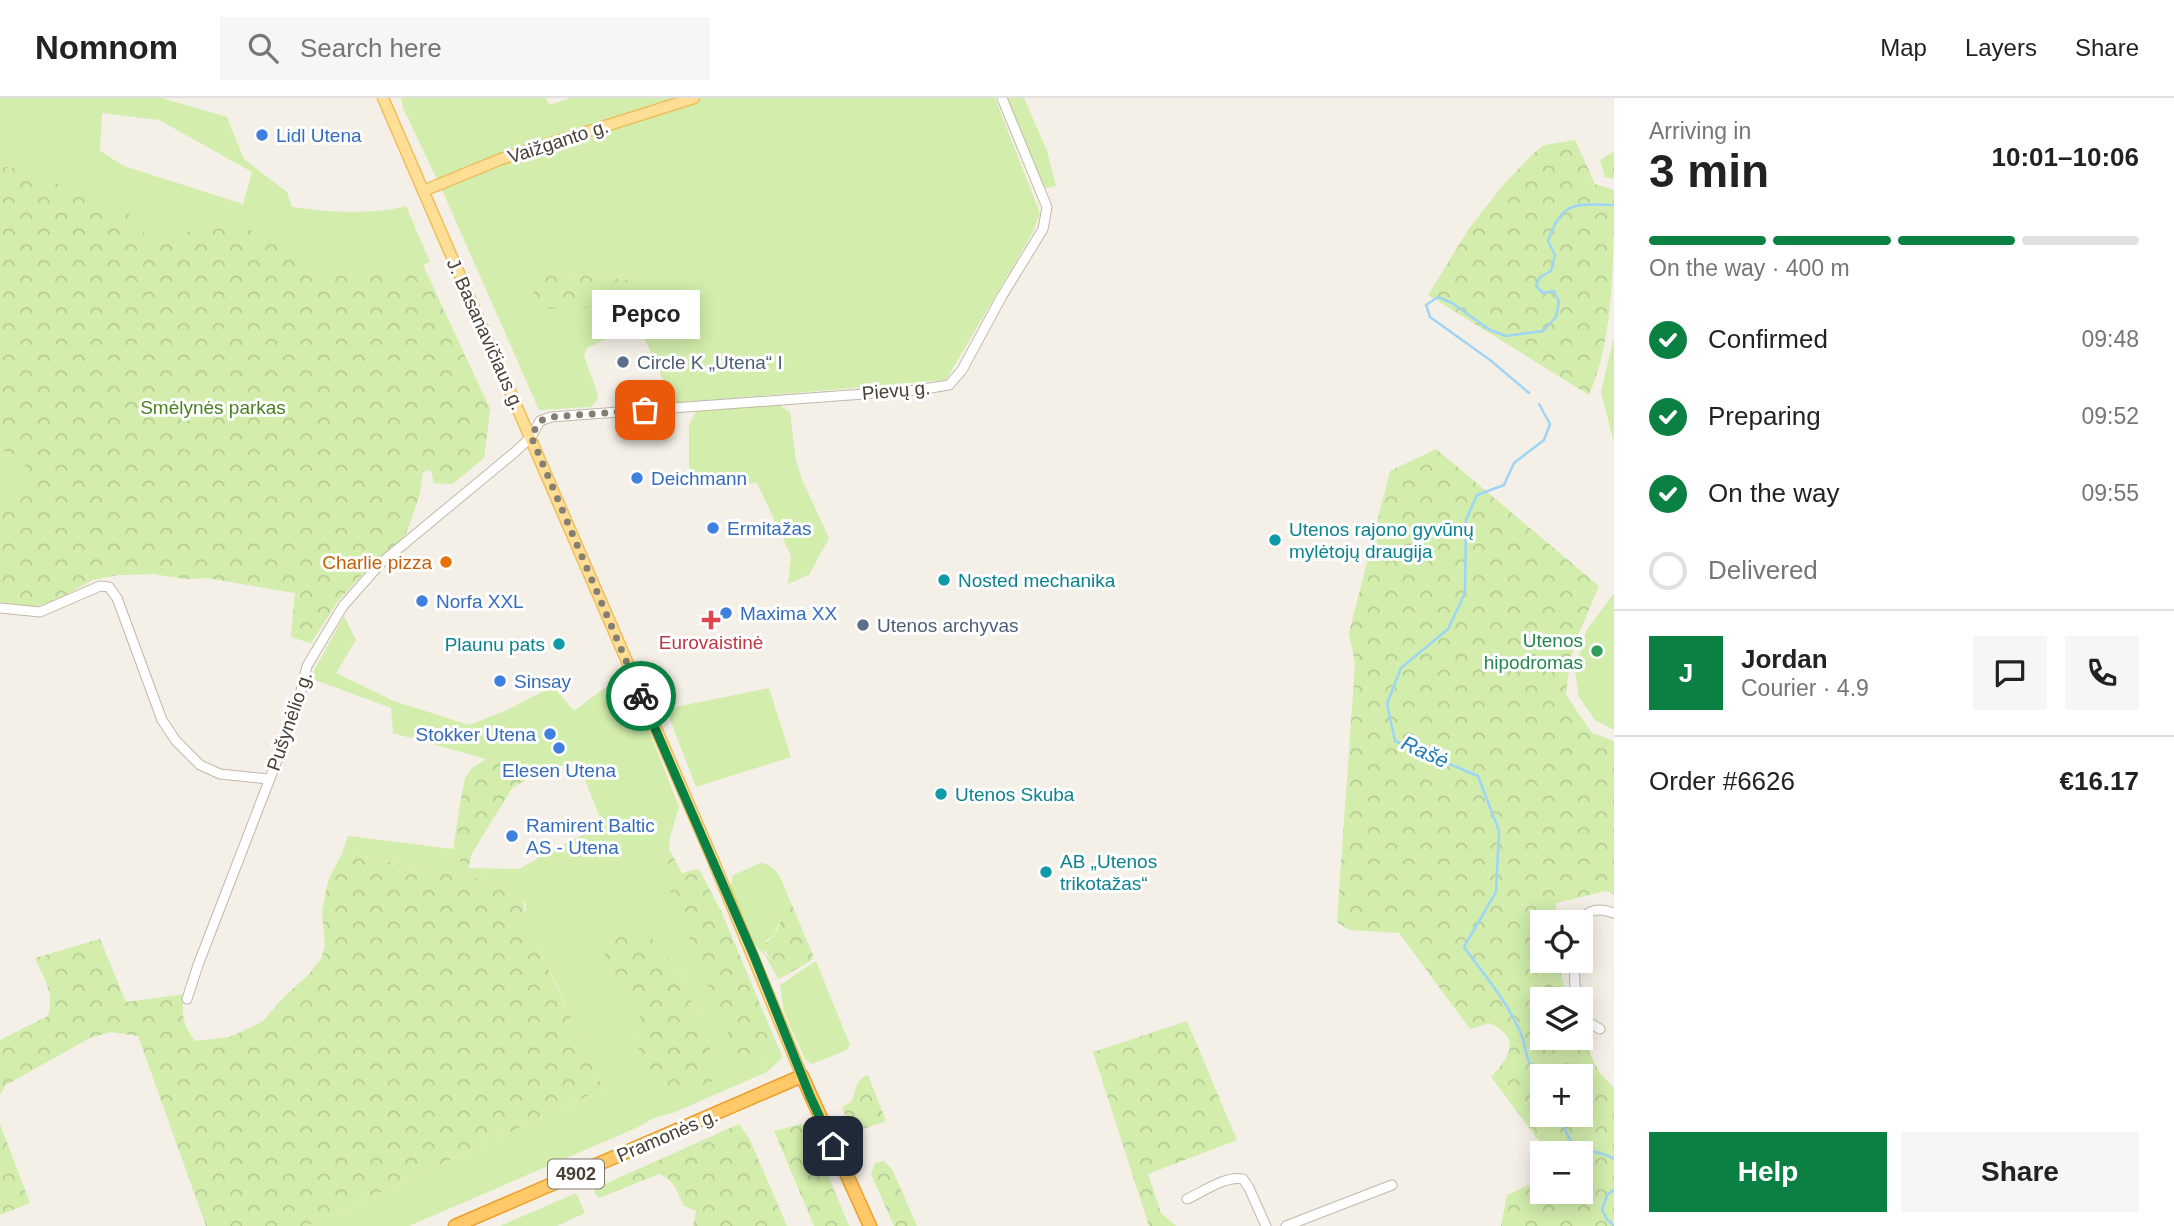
<!DOCTYPE html>
<html lang="en">
<head>
<meta charset="utf-8">
<style>
  :root { --surface:#fff; --page:#f6f6f6; --text:#222; --muted:#767676; --line:#e0e0e0; --accent:#0b8043 }
  body { margin:0; font-family:Helvetica,sans-serif; background:var(--page); color:var(--text); height:100vh; display:flex; flex-direction:column; font-size:26px; white-space:nowrap }
  * { box-sizing:border-box; margin:0 }
  p { font-size:23px; color:var(--muted) }
  .icon { flex:none; width:38px; height:38px; fill:none; stroke:currentColor; stroke-width:2; stroke-linecap:round; stroke-linejoin:round }
  .map { position:relative; flex:1; overflow:hidden }
  .panel { display:flex; flex-direction:column; background:var(--surface); width:560px }
  .panel>* { flex:none }
  .fabs { position:absolute; left:1530px; top:812px; display:grid; gap:14px }
  .fabs a { display:grid; place-items:center; width:63px; height:63px; border-radius:0px; background:var(--surface); box-shadow:0 4px 18px #0003; font-size:35px }
  .pin { position:absolute; display:grid; place-items:center; width:60px; height:60px; color:#fff; margin:-30px; border-radius:14px; box-shadow:0 4px 10px #0006 }
  .courier { position:absolute; display:grid; place-items:center; width:70px; height:70px; margin:-35px; border:5px solid #0b8043; border-radius:50%; background:#fff; color:#222; box-shadow:0 2px 9px #0007 }
  .bubble { position:absolute; height:49px; border-radius:0px; background:var(--surface); box-shadow:0 4px 18px #0003; font-size:23px; font-weight:700; line-height:49px; text-align:center }
  .head em { font-style:normal; font-weight:700 }
  .head div { display:flex; flex-direction:column-reverse }
  .head { display:flex; align-items:center; justify-content:space-between; height:119px; padding:0 35px }
  h1 { font-size:46px; font-weight:700; line-height:52px }
  .bar { display:grid; grid-template-columns:repeat(4,1fr); gap:10px 7px; align-content:center; height:84px; padding:0 35px }
  .bar i { height:9px; border-radius:5px; background:var(--line) }
  .bar .selected { background:var(--accent) }
  .bar p { grid-column:span 4 }
  .line { display:flex; align-items:center; gap:18px; padding:0 35px; border-top:2px solid var(--line) }
  .line div { flex:1 }
  .round { display:grid; place-items:center; flex:none; width:74px; height:74px; border-radius:0px; background:var(--page) }
  ol { padding:0 35px; list-style:none }
  li { display:flex; align-items:center; gap:21px; height:77px }
  li p { margin-inline-start:auto }
  li .icon { padding:7px; border-radius:50%; background:var(--accent); color:#fff; stroke-width:4 }
  li:last-child { color:var(--muted) }
  li i { width:38px; height:38px; border:4px solid var(--line); border-radius:50% }
  .primary-button { display:flex; gap:14px; margin-top:auto; padding:14px 35px }
  .primary-button a { flex:1; height:80px; border-radius:0px; background:var(--accent); color:#fff; font-size:28px; font-weight:700; line-height:80px; text-align:center }
  .primary-button a+a { background:var(--page); color:var(--text) }
  header { display:flex; align-items:center; gap:42px; box-sizing:border-box; height:98px; padding:0 35px; background:var(--surface); border-bottom:2px solid var(--line) }
  header strong { font-size:33px }
  nav { display:flex; gap:38px; margin-inline-start:auto; font-size:24px }
  .search { width:490px; height:63px; background:var(--page); display:flex; align-items:center; gap:18px; box-sizing:border-box; padding:0 24px; border-radius:0px; color:var(--muted); font-size:26px }
  main { display:flex; flex:1; min-height:0 }
  .map>svg:first-child { display:block }
  .green { fill:#d2edac; fill-rule:evenodd }
  .forest { fill:url(#forest-crowns); fill-rule:evenodd }
  .lines { fill:none; stroke-linecap:round; stroke-linejoin:round }
  .stream { stroke:#9ed5f7; stroke-width:2.5 }
  .minor-casing { stroke:#c1b8a8; stroke-width:11 }
  .major-casing { stroke:#efbe5b; stroke-width:13 }
  .highway-casing { stroke:#ec9f2a; stroke-width:15 }
  .minor { stroke:#fff; stroke-width:9 }
  .major { stroke:#ffde96; stroke-width:10 }
  .highway { stroke:#ffc868; stroke-width:12 }
  .done { stroke:#857e73; stroke-width:7; stroke-dasharray:0 12.6 }
  .route { stroke:#0b8043; stroke-width:9 }
  .shop-dot { fill:#3f7fe0; stroke:#fff; stroke-width:2.5 }
  .service-dot { fill:#5c6f8a; stroke:#fff; stroke-width:2.5 }
  .culture-dot { fill:#0f9aa8; stroke:#fff; stroke-width:2.5 }
  .food-dot { fill:#e8710a; stroke:#fff; stroke-width:2.5 }
  .health-dot { fill:#e0444e; stroke:#fff; stroke-width:2.5 }
  .leisure-dot { fill:#2e9e5b; stroke:#fff; stroke-width:2.5 }
  .labels { text-anchor:middle; stroke-width:6; stroke-linejoin:round; paint-order:stroke }
  .shield { fill:#fff; stroke:#807972; stroke-width:2 }
  .shield-label { font-size:18px; font-weight:bold; fill:#494035 }
  .shop-label { font-size:19px; fill:#366cbe; stroke:#fff; text-anchor:start }
  .street-label { font-size:19px; fill:#494035; stroke:#fff }
  .service-label { font-size:19px; fill:#4e5e75; stroke:#fff; text-anchor:start }
  .park-label { font-size:19px; fill:#498122; stroke:#fff }
  .culture-label { font-size:19px; fill:#0d838f; stroke:#fff; text-anchor:start }
  .food-label { font-size:19px; fill:#c56008; stroke:#fff; text-anchor:end }
  .leisure-label { font-size:19px; fill:#27864d; stroke:#fff; text-anchor:end }
  .health-label { font-size:19px; fill:#be3a42; stroke:#fff }
  .water-label { font-size:21px; font-style:italic; fill:#227cb6; stroke:#fff }
</style>
</head>
<body>
<header>
<strong>Nomnom</strong>
<div class="search"><svg class="icon" aria-label="search" viewBox="0 0 24 24"><circle cx="10" cy="10" r="6"/><path d="M15 15l6 6"/></svg>Search here</div>
<nav><a>Map</a><a>Layers</a><a>Share</a></nav>
</header>
<main>
<div class="map">
<svg width="1614" height="1128" viewBox="0 0 1614 1128">
  <defs>
    <pattern id="forest-crowns" width="20" height="18" patternUnits="userSpaceOnUse" patternTransform="scale(1.75)"><rect width="20" height="18" fill="#d2edac"/><path d="M2 6a3 3 0 1 1 6 0M12 15a3 3 0 1 1 6 0" fill="none" stroke="#b6cc95"/></pattern>
  </defs>
  <rect width="100%" height="100%" fill="#f5f0e7"/>
  <g class="green">
    <path d="M0,0H162L227,19L244,61L287,94L292,109C326,114 372,117 406,108L430,164L423,167L490,311L484,360L452,386L434,385L431,372L423,374L419,399L405,438L371,467L337,504L311,545L291,539L295,495L208,480L186,481L154,476L117,477L92,482L55,503L0,504V108L15,70L0,68ZM102,15L159,22L252,74L243,106L124,68L100,53Z"/>
    <path d="M401,0H546L549,7L570,0H995L1040,115L1033,134L946,282L689,304H675L671,300L629,205L622,209L630,227L628,231L587,250L584,257L598,297L597,302L591,309L539,312L443,94L403,10ZM549,175L633,182L666,197L638,196Z"/>
    <polygon points="1005,0 1024,0 1047,53 1056,88 1043,91"/>
    <polygon points="1614,238 1614,345 1601,294"/>
    <polygon points="779,307 790,314 796,363 803,384 829,440 809,477 788,486 791,458 757,385 697,389 689,377 689,327 696,313"/>
    <polygon points="1614,495 1614,632 1595,622 1579,599 1575,572 1586,533"/>
    <path d="M344,518L356,542L336,575L394,603L469,627L507,612L553,588L574,613L626,574L679,709L670,739L669,751L656,758L765,961L770,955L771,932L782,957L781,961L767,974L675,1014L654,1020L636,1030L409,1128H307L603,991L556,886L524,822L526,806L510,787L342,755L348,738L453,751L461,765L468,770L519,771L558,749L603,727L577,662L532,679L531,666L486,661L393,635L391,610L310,580ZM679,873L709,946L719,980L637,941L642,920Z"/>
    <polygon points="769,590 791,659 696,689 666,611"/>
    <path d="M761,765C780,767 784,790 791,805L786,806L774,837L765,843L764,854L775,866L781,880L778,881L765,857L754,847L730,790L733,777Z"/>
    <polygon points="816,863 850,947 847,952 812,966 805,961 784,914 780,887"/>
    <polygon points="576,1095 585,1115 557,1128 500,1128"/>
  </g>
  <g class="forest">
    <path d="M1575,42L1595,86L1614,92C1614,156 1614,241 1589,297L1428,197L1470,129L1504,86L1533,56L1544,47Z"/>
    <polygon points="1614,53 1614,81 1605,79 1600,62"/>
    <polygon points="0,68 15,70 124,111 139,124 148,142 154,147 160,147 171,140 190,133 220,126 235,126 262,137 290,158 329,176 351,179 422,167 490,311 484,360 452,386 434,385 431,372 423,374 419,399 405,438 371,467 337,504 311,545 291,539 295,495 208,480 186,481 154,476 117,477 92,482 55,503 35,509 0,504 0,394 16,392 23,378 27,360 0,352"/>
    <polygon points="549,175 633,182 669,197 638,196 591,210 538,211 532,190"/>
    <path d="M1436,351L1599,488L1578,537L1570,562L1566,597L1592,635L1614,643V797L1606,793L1556,805V824H1542V863H1558L1567,901H1542V940H1580V935L1599,974L1614,990V1128H1501L1507,1097L1542,1081V1094H1580V1055H1548L1491,979C1510,958 1522,941 1490,925L1470,931L1399,835L1349,832L1337,824L1355,566L1349,535L1390,373ZM1542,978H1580V1017H1542Z"/>
    <polygon points="486,661 532,666 532,679 513,689 472,755 468,770 461,765 453,751 461,700 465,680 472,670"/>
    <polygon points="669,751 682,775 699,771 722,815 771,932 770,955 765,961 742,971 656,758"/>
    <path d="M342,755L510,787C531,800 520,812 528,829C554,882 579,937 603,991L307,1128H206L138,938L111,934L90,940L6,987L0,997V942L48,918C55,895 44,881 35,860L100,841L126,904L185,896C180,915 183,927 195,943L230,939L262,924L284,899L309,876L321,861L325,847L322,814L328,783Z"/>
    <path d="M791,805L813,857L812,862L781,880L775,866L762,849C766,843 771,841 775,836C781,827 780,815 786,806Z"/>
    <polygon points="640,826 679,873 709,946 719,980 671,1001 643,977 637,941 641,920 627,907 602,850"/>
    <polygon points="1187,923 1237,1042 1148,1076 1161,1115 1176,1128 1149,1128 1093,954"/>
    <path d="M868,977L886,1023L857,1033L851,1031L842,1009L851,1004C857,993 854,982 868,977Z"/>
    <polygon points="0,1026 30,1105 0,1117"/>
    <path d="M739,1026L750,1042L787,1128H693L696,1113L684,1108C678,1095 674,1081 659,1076L599,1100L594,1094L596,1090Z"/>
    <polygon points="801,1026 809,1031 849,1128 814,1128 774,1033"/>
    <polygon points="884,1063 892,1071 917,1128 894,1128 871,1076 875,1065"/>
  </g>
  <g class="lines">
    <g class="stream">
      <path d="M1529,295L1490,262L1430,219L1426,207L1438,199L1452,205L1490,232L1506,238L1543,233L1556,219L1559,204L1554,193L1543,195L1536,188L1540,179L1551,173L1555,157L1548,143C1562,102 1575,106 1614,107"/>
      <path d="M1539,306L1550,326L1544,342L1514,365L1504,387L1477,397L1466,422L1465,495L1448,531L1401,570L1387,606L1395,643L1478,678L1499,733L1496,794L1464,849C1484,877 1508,904 1521,936C1528,952 1524,969 1542,979"/>
      <path d="M1560,1017C1561,1023 1563,1028 1566,1034C1578,1061 1591,1047 1614,1061"/>
      <polyline points="1614,1128 1607,1121 1602,1112 1607,1097 1614,1092"/>
    </g>
    <defs>
      <g id="minor">
        <polyline points="0,510 40,514 100,488 109,489 117,500 162,622 176,643 200,667 220,676 269,681"/>
        <path d="M1580,826C1585,810 1601,810 1614,815"/>
        <polyline points="1574,863 1575,887 1578,901"/>
        <polyline points="187,901 198,867 296,613 307,568 343,508 381,465 515,354 531,339 540,323 551,319 918,292 949,287 962,272 1002,198 1043,131 1047,109 1002,0"/>
        <polyline points="1580,909 1588,924 1600,931"/>
        <path d="M1187,1101C1203,1094 1226,1077 1243,1081L1249,1090L1266,1128"/>
        <polyline points="1286,1128 1392,1087"/>
      </g>
      <g id="major">
        <polyline points="383,0 713,762 802,978"/>
        <polyline points="423,93 501,61 694,0"/>
      </g>
      <polyline id="highway" points="455,1128 802,978 870,1128"/>
    </defs>
    <use href="#minor" class="minor-casing"/>
    <use href="#major" class="major-casing"/>
    <use href="#highway" class="highway-casing"/>
    <use href="#minor" class="minor"/>
    <use href="#major" class="major"/>
    <use href="#highway" class="highway"/>
  </g>
  <g class="lines">
    <polyline class="done" points="641,598 531,338 540,323 551,319 645,312"/>
    <polyline class="route" points="641,598 754,858 810,998 833,1048"/>
  </g>
  <g class="shop-dot">
    <circle cx="262" cy="37" r="7"/>
    <circle cx="637" cy="380" r="7"/>
    <circle cx="713" cy="430" r="7"/>
    <circle cx="422" cy="503" r="7"/>
    <circle cx="726" cy="515" r="7"/>
    <circle cx="500" cy="583" r="7"/>
    <circle cx="550" cy="636" r="7"/>
    <circle cx="559" cy="650" r="7"/>
    <circle cx="512" cy="738" r="7"/>
  </g>
  <g class="service-dot">
    <circle cx="623" cy="264" r="7"/>
    <circle cx="863" cy="527" r="7"/>
  </g>
  <g class="culture-dot">
    <circle cx="1275" cy="442" r="7"/>
    <circle cx="944" cy="482" r="7"/>
    <circle cx="559" cy="546" r="7"/>
    <circle cx="941" cy="696" r="7"/>
    <circle cx="1046" cy="774" r="7"/>
  </g>
  <circle class="food-dot" cx="446" cy="464" r="7"/>
  <path class="health-dot" d="M707.5 511.5h7v7h7v7h-7v7h-7v-7h-7v-7h7z"/>
  <circle class="leisure-dot" cx="1597" cy="553" r="7"/>
  <g class="labels">
    <rect class="shield" x="548" y="1061.5" width="56" height="29" rx="5"/>
    <g class="shield-label">
      <text x="576" y="1082">4902</text>
    </g>
    <g class="shop-label">
      <text x="276" y="44">Lidl Utena</text>
      <text x="651" y="387">Deichmann</text>
      <text x="727" y="437">Ermitažas</text>
      <text x="436" y="510">Norfa XXL</text>
      <text x="740" y="522">Maxima XX</text>
      <text x="514" y="590">Sinsay</text>
      <text x="536" y="643" text-anchor="end">Stokker Utena</text>
      <text x="559" y="679" text-anchor="middle">Elesen Utena</text>
      <text x="526" y="734">Ramirent Baltic<tspan x="526" dy="22">AS - Utena</tspan></text>
    </g>
    <g class="street-label">
      <text transform="translate(558 43) rotate(-18)" y="7">Vaižganto g.</text>
      <text transform="translate(486 236) rotate(66)" y="7">J. Basanavičiaus g.</text>
      <text transform="translate(896 292) rotate(-5)" y="7">Pievų g.</text>
      <text transform="translate(289 623) rotate(-71)" y="7">Pušynėlio g.</text>
      <text transform="translate(667 1037) rotate(-23)" y="7">Pramonės g.</text>
    </g>
    <g class="service-label">
      <text x="637" y="271">Circle K „Utena“ I</text>
      <text x="877" y="534">Utenos archyvas</text>
    </g>
    <g class="park-label">
      <text x="213" y="316">Smėlynės parkas</text>
    </g>
    <g class="culture-label">
      <text x="1289" y="438">Utenos rajono gyvūnų<tspan x="1289" dy="22">mylėtojų draugija</tspan></text>
      <text x="958" y="489">Nosted mechanika</text>
      <text x="545" y="553" text-anchor="end">Plaunu pats</text>
      <text x="955" y="703">Utenos Skuba</text>
      <text x="1060" y="770">AB „Utenos<tspan x="1060" dy="22">trikotažas“</tspan></text>
    </g>
    <g class="food-label">
      <text x="432" y="471">Charlie pizza</text>
    </g>
    <g class="leisure-label">
      <text x="1583" y="549">Utenos<tspan x="1583" dy="22">hipodromas</tspan></text>
    </g>
    <g class="health-label">
      <text x="711" y="551">Eurovaistinė</text>
    </g>
    <g class="water-label">
      <text transform="translate(1425 654) rotate(25)" y="7">Rašė</text>
    </g>
  </g>
</svg>
<div class="fabs">
<a><svg class="icon" aria-label="locate" viewBox="0 0 24 24"><circle cx="12" cy="12" r="6"/><path d="M12 2v4M12 18v4M2 12h4M18 12h4"/></svg></a>
<a><svg class="icon" aria-label="layers" viewBox="0 0 24 24"><path d="M12 4l9 5-9 5-9-5zM3 14l9 5 9-5"/></svg></a>
<a>+</a>
<a>−</a>
</div>
<div class="pin" style="left:645px;top:312px;background:#ea580c"><svg class="icon" aria-label="bag" viewBox="0 0 24 24"><path d="M5 8h14l-1 12H6zM9 8a3 3 0 0 1 6 0"/></svg></div>
<div class="pin" style="left:833px;top:1048px;background:#1f2937"><svg class="icon" aria-label="home" viewBox="0 0 24 24"><path d="M3 11l9-7 9 7M6 9v11h12V9"/></svg></div>
<div class="courier" style="left:641px;top:598px"><svg class="icon" aria-label="bike" viewBox="0 0 24 24"><circle cx="6" cy="16" r="4"/><circle cx="18" cy="16" r="4"/><path d="M6 16l4-8h5l3 8M10 8l3 8H6M13 5h3"/></svg></div>
<div class="bubble" style="left:592px;top:192px;width:108px">Pepco</div>
</div>
<section class="panel">
<div class="head"><div><h1>3 min</h1><p>Arriving in</p></div><em>10:01–10:06</em></div>
<div class="bar"><i class="selected"></i><i class="selected"></i><i class="selected"></i><i></i><p>On the way · 400 m</p></div>
<ol>
<li><svg class="icon" aria-label="check" viewBox="0 0 24 24"><path d="M5 12l5 5 9-10"/></svg>Confirmed<p>09:48</p></li>
<li><svg class="icon" aria-label="check" viewBox="0 0 24 24"><path d="M5 12l5 5 9-10"/></svg>Preparing<p>09:52</p></li>
<li><svg class="icon" aria-label="check" viewBox="0 0 24 24"><path d="M5 12l5 5 9-10"/></svg>On the way<p>09:55</p></li>
<li><i></i>Delivered</li>
</ol>
<div class="line" style="height:126px"><b class="round" style="background:var(--accent);color:#fff">J</b><div><b>Jordan</b><p>Courier · 4.9</p></div><a class="round"><svg class="icon" aria-label="chat" viewBox="0 0 24 24"><path d="M4 5h16v11H9l-5 4z"/></svg></a><a class="round"><svg class="icon" aria-label="phone" viewBox="0 0 24 24"><path d="M5 4h4l2 5-3 2q2 4 5 5l2-3 5 2v4C11 20 4 13 5 4z"/></svg></a></div>
<div class="line" style="height:91px"><div>Order #6626</div><b>€16.17</b></div>
<div class="primary-button"><a>Help</a><a>Share</a></div>
</section>
</main>
</body>
</html>
